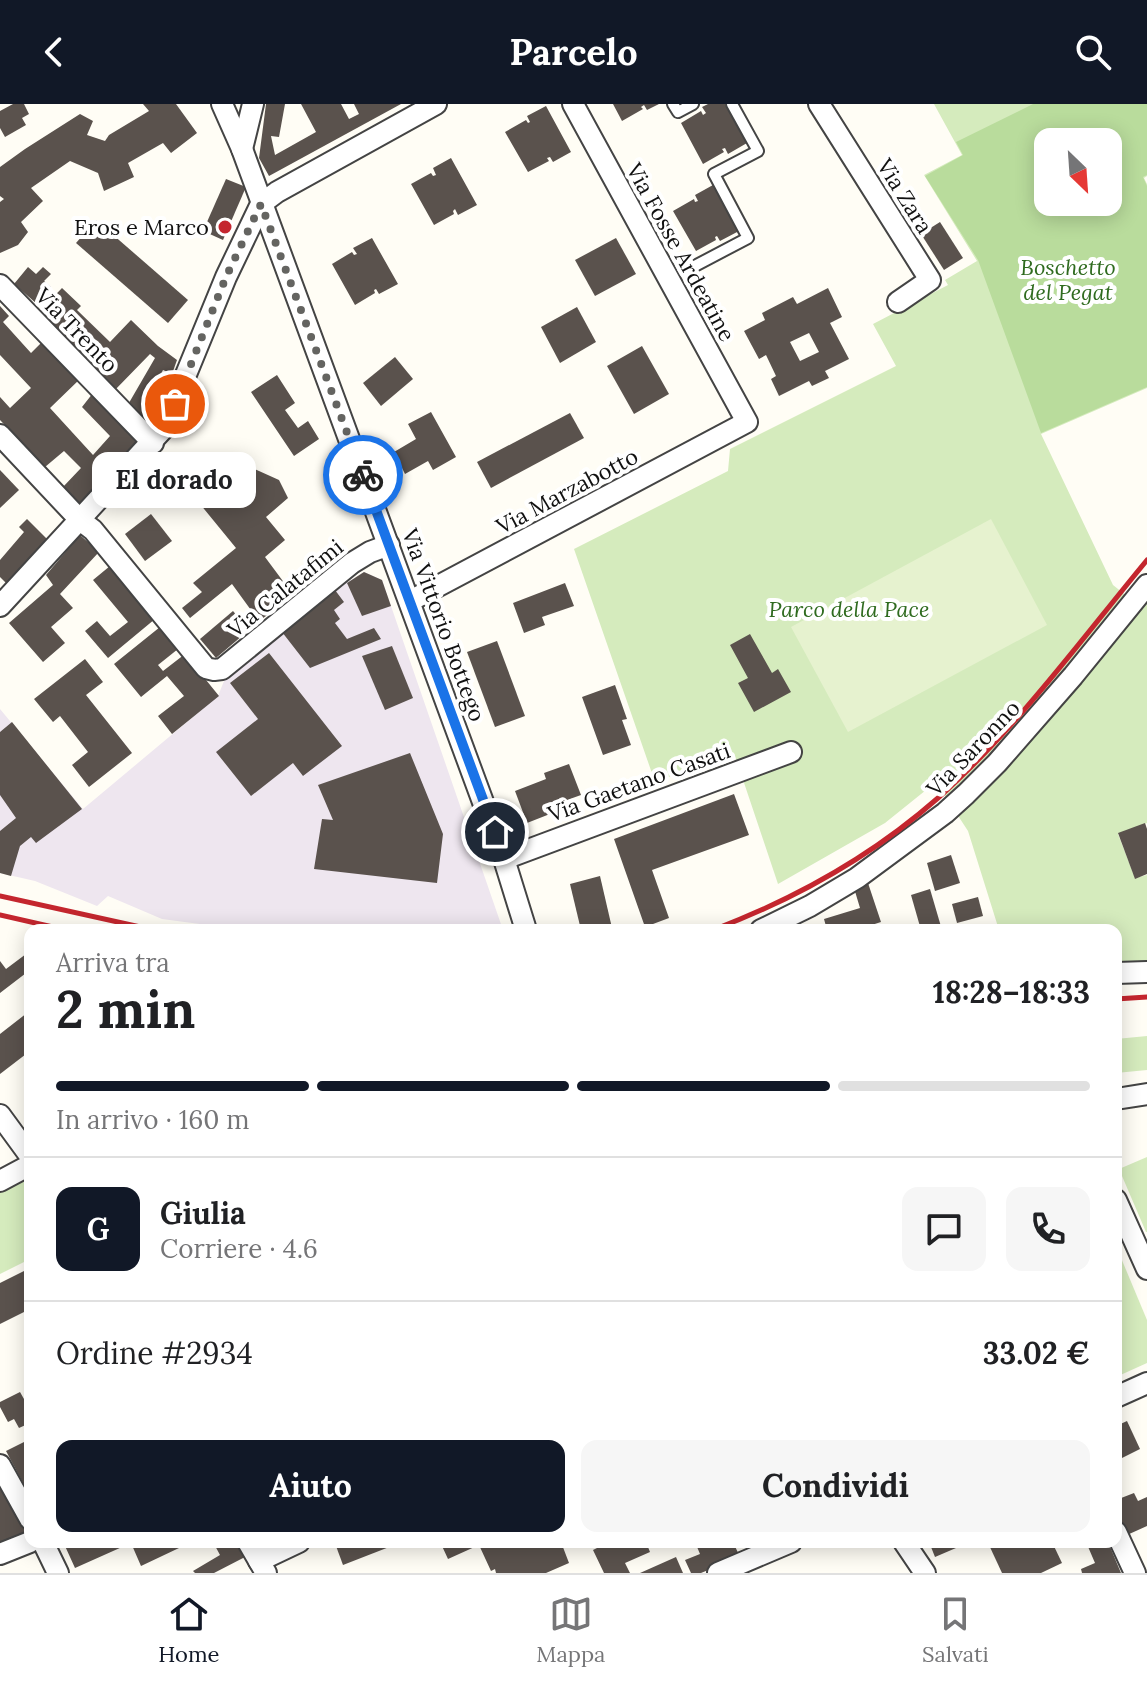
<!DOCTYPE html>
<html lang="it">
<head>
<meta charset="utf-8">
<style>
  :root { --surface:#fff; --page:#f6f6f6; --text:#202124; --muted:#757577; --line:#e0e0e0; --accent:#111827 }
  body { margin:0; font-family:Lora,serif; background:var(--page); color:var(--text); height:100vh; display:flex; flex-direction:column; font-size:30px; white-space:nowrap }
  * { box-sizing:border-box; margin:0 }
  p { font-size:26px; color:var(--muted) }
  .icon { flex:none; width:44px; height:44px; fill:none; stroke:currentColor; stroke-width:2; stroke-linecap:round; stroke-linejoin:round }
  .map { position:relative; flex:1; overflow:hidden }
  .drawer { position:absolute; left:24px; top:820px; width:1098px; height:624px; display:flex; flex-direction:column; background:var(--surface); border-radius:16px; box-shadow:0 4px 20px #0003 }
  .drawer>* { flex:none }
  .needle { width:52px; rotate:155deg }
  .fabs { position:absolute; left:1034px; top:24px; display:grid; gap:16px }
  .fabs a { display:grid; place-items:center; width:88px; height:88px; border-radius:16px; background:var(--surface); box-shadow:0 4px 20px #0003; font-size:40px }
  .pin { position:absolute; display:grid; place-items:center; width:68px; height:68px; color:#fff; margin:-34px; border:4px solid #fff; border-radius:50%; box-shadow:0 2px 8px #0007 }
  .courier { position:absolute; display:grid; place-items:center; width:80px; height:80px; margin:-40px; border:6px solid #1a73e8; border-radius:50%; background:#fff; color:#222; box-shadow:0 2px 10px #0007 }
  .bubble { position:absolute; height:56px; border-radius:16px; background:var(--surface); box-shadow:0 4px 20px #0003; font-size:26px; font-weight:700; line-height:56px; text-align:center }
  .overview em { font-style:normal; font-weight:700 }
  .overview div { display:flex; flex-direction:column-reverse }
  .overview { display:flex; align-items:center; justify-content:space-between; height:136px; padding:0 32px }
  h1 { font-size:52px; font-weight:700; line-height:60px }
  .bar { display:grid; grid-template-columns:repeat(4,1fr); gap:12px 8px; align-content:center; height:96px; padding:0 32px }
  .bar i { height:10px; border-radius:6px; background:var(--line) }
  .bar .selected { background:var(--accent) }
  .bar p { grid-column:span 4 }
  .line { display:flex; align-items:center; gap:20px; padding:0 32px; border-top:2px solid var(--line) }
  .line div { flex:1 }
  .round { display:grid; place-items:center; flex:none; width:84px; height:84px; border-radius:16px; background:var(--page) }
  .cta { display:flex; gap:16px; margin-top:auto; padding:16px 32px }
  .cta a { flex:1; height:92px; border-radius:16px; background:var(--accent); color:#fff; font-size:32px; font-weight:700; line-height:92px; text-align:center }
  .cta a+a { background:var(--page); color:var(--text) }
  header { display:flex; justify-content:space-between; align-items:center; height:104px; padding:0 32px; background:var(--accent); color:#fff; font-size:36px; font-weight:700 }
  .menu { display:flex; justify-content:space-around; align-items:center; height:112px; border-top:2px solid var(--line); background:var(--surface); font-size:22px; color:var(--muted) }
  .menu a { display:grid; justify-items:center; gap:4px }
  .menu .selected { color:var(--accent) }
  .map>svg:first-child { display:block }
  .industrial { fill:#eee6ef }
  .green { fill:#d5ebbd; fill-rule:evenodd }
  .forest { fill:#b9dc9c; fill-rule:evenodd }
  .pitch { fill:#e6f2cf }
  .building { fill:#5a524d; fill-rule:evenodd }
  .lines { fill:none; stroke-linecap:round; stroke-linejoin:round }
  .lane-casing { stroke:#444; stroke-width:14 }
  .street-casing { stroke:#444; stroke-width:24 }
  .lane { stroke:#fff; stroke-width:10 }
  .street { stroke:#fff; stroke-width:20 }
  .rail { stroke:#c4262e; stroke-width:5 }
  .done { stroke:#646461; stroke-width:8; stroke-dasharray:0 14.4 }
  .route { stroke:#1a73e8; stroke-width:10 }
  .poi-dot { fill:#c4262e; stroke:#fff; stroke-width:3 }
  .labels { text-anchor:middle; stroke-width:8; stroke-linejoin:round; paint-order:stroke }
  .street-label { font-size:22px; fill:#111; stroke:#fff }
  .poi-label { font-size:22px; fill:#111; stroke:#fff; text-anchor:end }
  .park-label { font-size:22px; font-style:italic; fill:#2f6b1f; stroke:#fff }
</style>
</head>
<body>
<header><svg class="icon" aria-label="back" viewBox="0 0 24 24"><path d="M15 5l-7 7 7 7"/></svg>Parcelo<svg class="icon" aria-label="search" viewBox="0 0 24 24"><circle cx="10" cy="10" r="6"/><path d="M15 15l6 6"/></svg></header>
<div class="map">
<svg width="1147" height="1469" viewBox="0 0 1147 1469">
  <rect width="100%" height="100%" fill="#fffdf5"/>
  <polygon class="industrial" points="364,468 382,476 503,826 245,826 162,815 108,792 97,802 35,777 0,769 0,605 83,705 218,592 226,572 335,486"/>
  <g class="green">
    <path d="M934,0H1147V72L1144,74L1147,80V284L1041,330L1113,481L1138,501L1147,491V719L1118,730L1135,774L1147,771V861L1116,863V826H999L968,727L936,678L885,719L778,780L734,649L655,678L574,445L728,367L730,345L896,262L873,220L948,181L945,176L977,157L924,71L962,51ZM1048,38H1108V98H1048Z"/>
    <polygon points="1147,932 1147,966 1116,969 1116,935"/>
    <polygon points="1147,1053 1147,1128 1146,1128 1119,1065"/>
    <polygon points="30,1071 30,1155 0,1170 0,1086"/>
    <polygon points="1116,1142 1147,1216 1147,1259 1116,1273"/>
  </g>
  <path class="forest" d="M1033,0H1147V71L1143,73L1147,82V283L1041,329L978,156L925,72L963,51L956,38ZM1048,38H1108V98H1048Z"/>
  <polygon class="pitch" points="991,415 1047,521 848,628 791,523"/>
  <g class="building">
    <polygon points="13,0 24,0 29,10 22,14 26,21 5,33 0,24 0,7"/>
    <polygon points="143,0 176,0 197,29 171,49 163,39 128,59 134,73 104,87 98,69 70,57 31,84 43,97 21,118 28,128 18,141 0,149 0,98 4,95 0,92 0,63 25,45 80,10 93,17 87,31 105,37 109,31 149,7"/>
    <polygon points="266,0 285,0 279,33 271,32 275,51 316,28 301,0 341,0 349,15 359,10 354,0 401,0 269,72 259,54"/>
    <polygon points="613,0 659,0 647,6 644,1 641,3 643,5 622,17"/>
    <polygon points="708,0 725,0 747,39 728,50 725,44 722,45 724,48 703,60 681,19 701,7 703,11 706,9 702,3"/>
    <polygon points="546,2 571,48 553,58 550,53 547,54 549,57 528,68 505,28 526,16 528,19 530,18 527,12"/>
    <polygon points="451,54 477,101 458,111 455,105 453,107 454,110 434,121 411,80 431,69 433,72 436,71 433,64"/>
    <polygon points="226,75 246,83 223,136 203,127"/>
    <polygon points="713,81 739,127 720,137 717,132 715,133 716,136 696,147 673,107 694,95 695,98 698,97 695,91"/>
    <polygon points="96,116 188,196 168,219 76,139"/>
    <polygon points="940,118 963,154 944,166 921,130"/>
    <polygon points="372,134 398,180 379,190 376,185 374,186 375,189 355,201 332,160 352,148 354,151 357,150 353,144"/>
    <polygon points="616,134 636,170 595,192 575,156"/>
    <polygon points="28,163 36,170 43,163 51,170 44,177 51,183 37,200 14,180"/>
    <polygon points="62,184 81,202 77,206 110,238 131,216 158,242 177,256 172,270 163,266 158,276 168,280 156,313 136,316 126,304 155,254 150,250 114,287 36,211"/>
    <path d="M828,184L842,213L830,219L849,255L825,267L829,274L812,282L809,277L779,292L771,275L776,272L766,251L759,255L744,227L765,216L762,209L793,193L797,200ZM809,229L819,248L800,257L790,238Z"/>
    <polygon points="0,202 9,212 3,218 31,249 43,237 80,275 50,304 93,351 110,332 82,303 93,289 139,337 81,402 63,383 81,364 64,347 45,363 0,316 0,293 10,304 31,284 0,251"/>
    <polygon points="577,203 596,238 560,259 541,223"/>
    <polygon points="642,242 669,290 634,310 607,262"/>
    <polygon points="395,253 413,275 381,302 363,279"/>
    <polygon points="277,271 295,299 285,306 298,324 308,317 319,335 294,352 251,288"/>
    <polygon points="431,308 456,353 433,366 428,357 405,370 394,348 416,335 408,320"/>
    <polygon points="570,309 584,334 491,384 477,358"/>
    <polygon points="248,362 279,376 288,394 266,413 285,436 265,453 294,492 259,517 232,480 190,514 182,504 202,488 193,479 236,444 200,400"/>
    <polygon points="0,366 19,386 0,404"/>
    <polygon points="151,410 172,437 145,457 125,430"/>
    <polygon points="27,415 48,436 8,481 0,473 0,456 24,428 19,423"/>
    <polygon points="80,431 99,448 60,490 73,504 51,523 65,539 43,558 9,519 53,481 46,471"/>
    <polygon points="110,462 155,515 108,554 85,527 97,517 110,532 128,518 93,476"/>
    <polygon points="364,468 382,476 391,502 362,512 347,479"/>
    <polygon points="565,479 574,502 542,513 545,521 524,529 513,499"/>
    <polygon points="335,486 344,498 334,506 340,515 335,519 347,535 374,524 381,535 310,564 282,528"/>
    <polygon points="233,507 249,526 216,554 200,535"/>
    <polygon points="160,523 178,545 158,561 163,567 185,550 219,592 172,630 158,612 184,592 167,572 141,593 114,560"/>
    <polygon points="750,530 772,569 778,565 791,588 754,608 738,579 748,574 730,541"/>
    <polygon points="497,537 525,612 495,623 467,548"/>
    <polygon points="392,542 413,594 385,606 362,552"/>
    <polygon points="269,549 342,642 303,672 293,659 251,692 216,648 258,615 230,579"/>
    <polygon points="85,555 103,578 86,591 132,649 89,683 72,661 88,648 60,612 53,618 34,595"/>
    <polygon points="615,581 627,615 622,616 631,641 603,651 582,593"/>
    <polygon points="12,618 82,705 36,739 31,733 20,742 11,772 0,769 0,727 16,714 0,691 0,628"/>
    <polygon points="410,649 443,730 437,779 314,765 322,715 333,716 318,681"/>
    <polygon points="569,660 581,691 553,701 555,708 527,719 515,687 546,675 544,669"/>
    <polygon points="734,690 749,731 652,766 669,814 645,823 614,735"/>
    <polygon points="1145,719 1147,725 1147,770 1135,775 1118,729"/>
    <polygon points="951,751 960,779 935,787 927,759"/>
    <polygon points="600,772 612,824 602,826 581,826 570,780"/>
    <polygon points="867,776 881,818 856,826 827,826 824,815 860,804 854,784"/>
    <polygon points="930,785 942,826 921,826 911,791"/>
    <polygon points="978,793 983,812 957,819 952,800"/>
    <polygon points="30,847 30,866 0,889 0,857 6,865"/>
    <polygon points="27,909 30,912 30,947 0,970 0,930"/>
    <polygon points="30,1164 30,1205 0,1220 0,1179"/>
    <polygon points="20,1288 24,1295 30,1291 30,1319 19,1324 14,1315 8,1318 0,1303 0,1298"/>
    <polygon points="1127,1317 1140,1345 1116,1357 1116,1322"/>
    <polygon points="30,1335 30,1392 6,1347"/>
    <polygon points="0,1375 30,1429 0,1441"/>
    <polygon points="1134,1389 1138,1397 1147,1393 1147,1422 1127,1431 1116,1406 1116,1396"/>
    <polygon points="75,1438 176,1438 179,1444 141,1462 131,1439 75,1464 65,1442"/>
    <polygon points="213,1438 237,1438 245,1453 214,1469 195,1469 193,1467 220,1451"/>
    <polygon points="347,1438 402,1438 343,1461 336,1442"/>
    <polygon points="450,1438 497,1438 498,1441 505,1438 561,1438 569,1459 546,1469 496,1469 495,1465 491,1467 479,1441 448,1455 442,1442"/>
    <polygon points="600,1438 646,1438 650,1448 625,1459 630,1469 604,1469 593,1446 601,1442"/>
    <polygon points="695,1438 733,1438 740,1453 701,1469 691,1469 685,1456 700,1450"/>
    <polygon points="929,1438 970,1438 935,1453"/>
    <polygon points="997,1438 1052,1438 1062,1459 1041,1469 1002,1469 989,1441"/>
    <polygon points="1086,1438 1108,1438 1121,1469 1082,1469 1081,1465 1095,1459"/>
    <polygon points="676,1453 683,1469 640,1469"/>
  </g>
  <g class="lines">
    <defs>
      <g id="lane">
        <polyline points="673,0 678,8 693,0"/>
        <polyline points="689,165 748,134 714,70 758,47 732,0"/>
      </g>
      <g id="street">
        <polyline points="222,0 242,45 504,755 526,826"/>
        <polyline points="819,0 930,176 898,198"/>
        <polyline points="242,45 253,0"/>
        <polyline points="0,181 153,339"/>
        <polyline points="0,331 80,416 93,426 206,564 214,566 222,565 352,459 370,448 389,441"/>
        <polyline points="410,497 747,318 573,0"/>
        <polyline points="0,502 164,324 226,173 261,100 277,88 436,0"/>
        <polyline points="504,755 791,648"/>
        <polyline points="761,826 810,802 857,774 945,709 966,690 997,659 1073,572 1147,481"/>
        <polyline points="1116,869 1147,868"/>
        <polyline points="1116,995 1147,990"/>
        <polyline points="0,1011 30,1052"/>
        <polyline points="0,1077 30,1061"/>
        <polyline points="1116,1096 1147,1165"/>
        <polyline points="1116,1293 1147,1279"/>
        <polyline points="0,1361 30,1415"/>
        <polyline points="1116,1428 1135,1469"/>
        <polyline points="43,1438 58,1469"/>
        <polyline points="248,1438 266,1469"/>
        <polyline points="904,1438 925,1469"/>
        <polyline points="0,1450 30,1438"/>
        <polyline points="259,1457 299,1438"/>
        <polyline points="718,1469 791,1438"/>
      </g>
    </defs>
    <use href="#lane" class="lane-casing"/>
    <use href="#street" class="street-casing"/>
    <use href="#lane" class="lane"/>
    <use href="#street" class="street"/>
    <g class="rail">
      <polyline points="0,792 154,826"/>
      <polyline points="0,811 66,826"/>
      <path d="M713,826C795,795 872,752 938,694C1017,624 1080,537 1147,456"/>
      <polyline points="1116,895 1147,893"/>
    </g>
  </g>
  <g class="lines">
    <polyline class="done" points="175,300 226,173 261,100 363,371"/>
    <polyline class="route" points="363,371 495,728"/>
  </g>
  <circle class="poi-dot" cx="225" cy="123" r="8"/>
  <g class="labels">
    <g class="street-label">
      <text transform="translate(905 92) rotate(58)" y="8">Via Zara</text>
      <text transform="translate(681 148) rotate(61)" y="8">Via Fosse Ardeatine</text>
      <text transform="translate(77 226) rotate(46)" y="8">Via Trento</text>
      <text transform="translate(567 387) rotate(-28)" y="8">Via Marzabotto</text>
      <text transform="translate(285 484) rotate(-39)" y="8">Via Calatafimi</text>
      <text transform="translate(444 521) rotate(70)" y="8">Via Vittorio Bottego</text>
      <text transform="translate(973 644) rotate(-46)" y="8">Via Saronno</text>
      <text transform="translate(639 678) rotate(-20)" y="8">Via Gaetano Casati</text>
    </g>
    <g class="poi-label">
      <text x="209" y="131">Eros e Marco</text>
    </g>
    <g class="park-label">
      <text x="1068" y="171">Boschetto<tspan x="1068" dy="25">del Pegat</tspan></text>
      <text x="849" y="513">Parco della Pace</text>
    </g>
  </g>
</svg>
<div class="fabs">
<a><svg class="needle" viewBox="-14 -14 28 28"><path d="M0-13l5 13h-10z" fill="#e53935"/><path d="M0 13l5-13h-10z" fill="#757577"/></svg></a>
</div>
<div class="pin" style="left:175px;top:300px;background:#ea580c"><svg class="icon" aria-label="bag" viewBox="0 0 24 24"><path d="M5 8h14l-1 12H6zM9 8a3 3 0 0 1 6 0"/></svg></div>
<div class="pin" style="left:495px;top:728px;background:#1f2937"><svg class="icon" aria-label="home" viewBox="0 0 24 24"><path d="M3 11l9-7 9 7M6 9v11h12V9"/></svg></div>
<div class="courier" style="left:363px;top:371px"><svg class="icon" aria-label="bike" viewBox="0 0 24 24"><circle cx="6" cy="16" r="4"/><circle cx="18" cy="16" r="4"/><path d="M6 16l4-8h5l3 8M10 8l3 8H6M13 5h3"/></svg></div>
<div class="bubble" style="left:92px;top:348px;width:164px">El dorado</div>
<section class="drawer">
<div class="overview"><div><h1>2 min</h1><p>Arriva tra</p></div><em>18:28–18:33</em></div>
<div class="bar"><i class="selected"></i><i class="selected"></i><i class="selected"></i><i></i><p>In arrivo · 160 m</p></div>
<div class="line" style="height:144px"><b class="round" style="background:var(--accent);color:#fff">G</b><div><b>Giulia</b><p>Corriere · 4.6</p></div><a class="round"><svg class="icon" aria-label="chat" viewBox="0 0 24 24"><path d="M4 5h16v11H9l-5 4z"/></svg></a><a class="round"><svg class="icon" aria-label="phone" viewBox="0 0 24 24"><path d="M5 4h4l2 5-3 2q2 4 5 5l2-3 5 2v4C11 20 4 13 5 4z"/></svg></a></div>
<div class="line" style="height:104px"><div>Ordine #2934</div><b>33.02 €</b></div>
<div class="cta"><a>Aiuto</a><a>Condividi</a></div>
</section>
</div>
<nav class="menu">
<a class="selected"><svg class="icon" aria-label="home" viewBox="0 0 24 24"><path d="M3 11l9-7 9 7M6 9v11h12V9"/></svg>Home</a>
<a><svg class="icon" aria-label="map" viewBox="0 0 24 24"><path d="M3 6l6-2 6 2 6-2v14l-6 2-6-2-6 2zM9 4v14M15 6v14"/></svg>Mappa</a>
<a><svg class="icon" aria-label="saved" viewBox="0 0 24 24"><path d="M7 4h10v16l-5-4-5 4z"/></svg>Salvati</a>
</nav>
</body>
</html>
